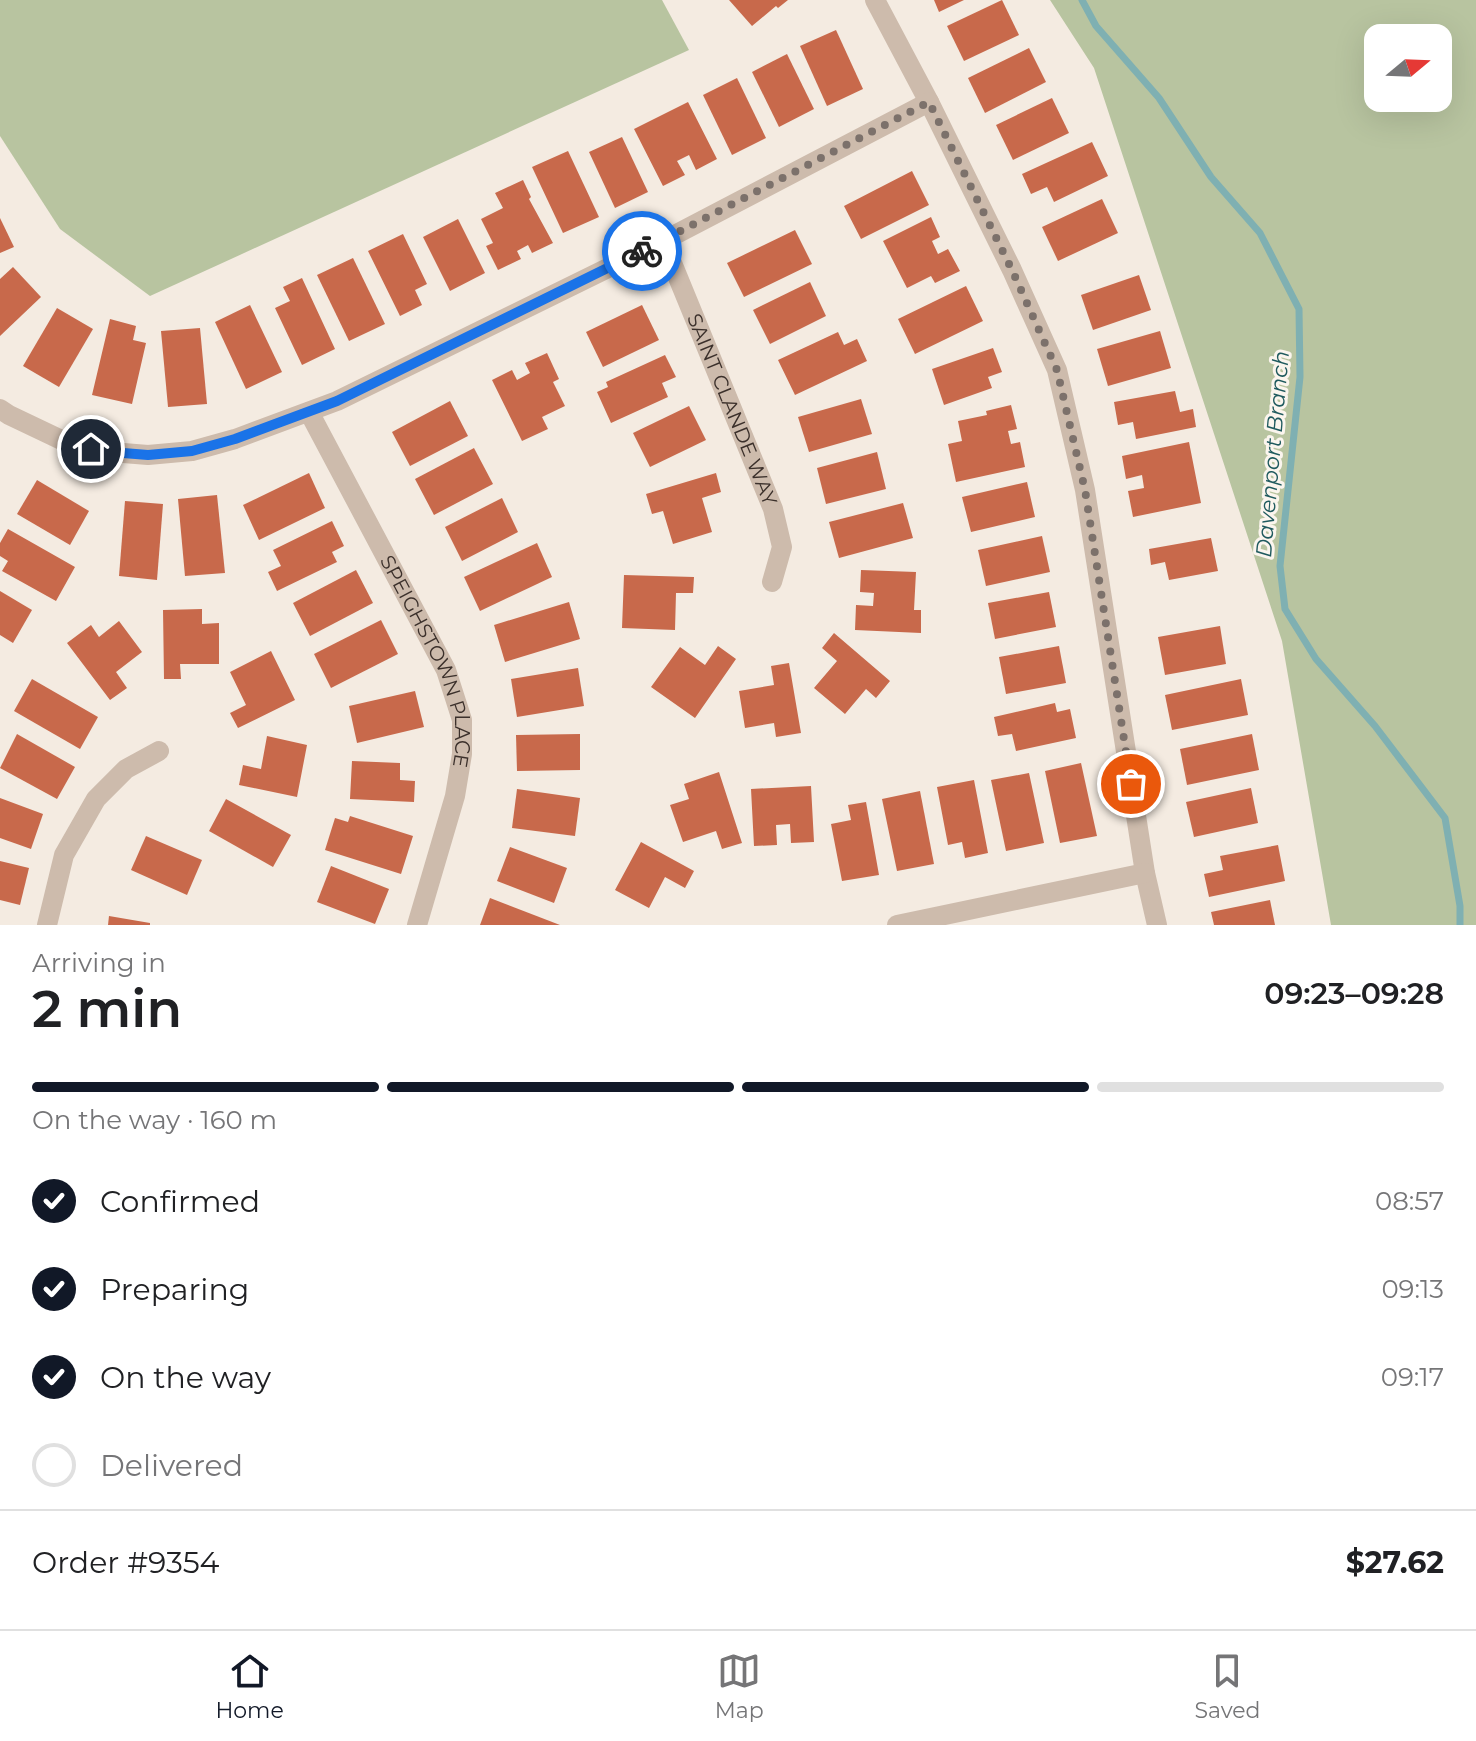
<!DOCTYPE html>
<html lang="en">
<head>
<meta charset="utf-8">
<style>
  :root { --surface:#fff; --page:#f2f2f2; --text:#202124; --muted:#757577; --line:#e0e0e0; --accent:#111827 }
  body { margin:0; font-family:Montserrat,sans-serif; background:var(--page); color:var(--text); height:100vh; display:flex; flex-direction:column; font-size:30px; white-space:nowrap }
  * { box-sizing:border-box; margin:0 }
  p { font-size:26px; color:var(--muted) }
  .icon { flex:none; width:44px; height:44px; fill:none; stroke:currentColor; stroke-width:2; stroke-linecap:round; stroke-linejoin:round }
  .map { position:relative; height:925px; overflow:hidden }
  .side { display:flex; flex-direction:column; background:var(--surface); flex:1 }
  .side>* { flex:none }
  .needle { width:52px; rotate:71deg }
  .controls { position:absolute; left:1364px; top:24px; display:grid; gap:16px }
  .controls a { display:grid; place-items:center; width:88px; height:88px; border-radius:16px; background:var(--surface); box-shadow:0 8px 32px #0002; font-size:40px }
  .pin { position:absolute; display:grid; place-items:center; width:68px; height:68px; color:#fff; margin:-34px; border:4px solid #fff; border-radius:50%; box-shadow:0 2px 8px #0007 }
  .courier { position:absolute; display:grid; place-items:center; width:80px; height:80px; margin:-40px; border:6px solid #1a73e8; border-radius:50%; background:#fff; color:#222; box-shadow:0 2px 10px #0007 }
  .summary em { font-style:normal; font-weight:600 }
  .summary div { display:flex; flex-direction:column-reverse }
  .summary { display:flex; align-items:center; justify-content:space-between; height:136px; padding:0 32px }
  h1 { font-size:52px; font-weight:600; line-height:60px }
  .bar { display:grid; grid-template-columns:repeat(4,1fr); gap:12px 8px; align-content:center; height:96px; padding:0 32px }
  .bar i { height:10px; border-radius:6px; background:var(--line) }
  .bar .selected { background:var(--accent) }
  .bar p { grid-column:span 4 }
  .line { display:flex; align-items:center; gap:20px; padding:0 32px; border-top:2px solid var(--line) }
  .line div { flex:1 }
  ol { padding:0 32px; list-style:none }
  li { display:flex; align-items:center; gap:24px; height:88px }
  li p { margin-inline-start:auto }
  li .icon { padding:8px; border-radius:50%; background:var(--accent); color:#fff; stroke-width:4 }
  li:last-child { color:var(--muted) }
  li i { width:44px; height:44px; border:4px solid var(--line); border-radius:50% }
  .menu { display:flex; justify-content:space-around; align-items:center; height:112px; border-top:2px solid var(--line); background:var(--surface); font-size:22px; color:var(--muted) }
  .menu a { display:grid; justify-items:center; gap:4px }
  .menu .selected { color:var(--accent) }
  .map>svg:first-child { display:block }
  .green { fill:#b8c4a0; fill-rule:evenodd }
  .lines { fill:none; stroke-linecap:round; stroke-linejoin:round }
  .stream { stroke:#7fb0b2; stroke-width:7 }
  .building { fill:#c8694b }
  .street { stroke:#cdbbac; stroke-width:20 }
  .done { stroke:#7c716b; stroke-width:8; stroke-dasharray:0 14.4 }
  .route { stroke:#1a73e8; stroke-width:10 }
  .labels { text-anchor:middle; stroke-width:6; stroke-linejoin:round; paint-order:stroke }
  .street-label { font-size:20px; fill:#3b302b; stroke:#fbf5ee }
  .water-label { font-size:22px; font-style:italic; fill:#1f5a5e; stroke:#fbf5ee }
</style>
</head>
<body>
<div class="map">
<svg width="1476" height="925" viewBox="0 0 1476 925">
  <rect width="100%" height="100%" fill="#f4ebe1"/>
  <g class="green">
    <polygon points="0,0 662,0 689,50 150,296 60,229 0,136"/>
    <path d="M1050,0H1476V925H1331L1282,641L1094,68ZM1378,38H1438V98H1378Z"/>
  </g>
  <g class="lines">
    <polyline class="stream" points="1082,0 1096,26 1159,98 1211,177 1260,233 1299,309 1300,377 1280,566 1285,609 1316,659 1375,726 1445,818 1460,906 1460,925"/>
  </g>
  <g class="building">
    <polygon points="729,0 788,0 778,8 776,6 752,26"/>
    <polygon points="934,0 964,0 939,12"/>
    <polygon points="1002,0 1019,35 964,61 947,26"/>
    <polygon points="836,30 863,89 827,106 800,46"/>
    <polygon points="1029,48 1046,82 985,113 968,78"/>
    <polygon points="787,54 814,109 779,127 752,72"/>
    <polygon points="737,78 766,138 732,155 703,95"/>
    <polygon points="1052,98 1069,133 1013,160 996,125"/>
    <polygon points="688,102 717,159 696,170 689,155 677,161 685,175 663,186 634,129"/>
    <polygon points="622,137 648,192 615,208 589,152"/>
    <polygon points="1092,142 1108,176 1054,202 1047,187 1031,194 1022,174"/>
    <polygon points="568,151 599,217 563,233 532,167"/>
    <polygon points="912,171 929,205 861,239 844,206"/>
    <polygon points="523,180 531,197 529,199 553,243 532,253 528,245 517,251 521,259 498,270 486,246 493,243 481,219 503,208 495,193"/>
    <polygon points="1102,199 1118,233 1058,261 1042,227"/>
    <polygon points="931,217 940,237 932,241 938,254 948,249 960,271 935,283 931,276 907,288 883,241"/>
    <polygon points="0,218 14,247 0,253"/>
    <polygon points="458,219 485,273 450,291 423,237"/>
    <polygon points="795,230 812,264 744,297 727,263"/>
    <polygon points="403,234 427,284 415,290 422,305 400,316 368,251"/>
    <polygon points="353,258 385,324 349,341 317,275"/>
    <polygon points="13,267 41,297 0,336 0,279"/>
    <polygon points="1139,275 1151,310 1093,330 1081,295"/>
    <polygon points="302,278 335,349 302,365 275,308 290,301 283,287"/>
    <polygon points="810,282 826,316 770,344 753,310"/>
    <polygon points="966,286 983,321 915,354 898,319"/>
    <polygon points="250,305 282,372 246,389 215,322"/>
    <polygon points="642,305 659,340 603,367 586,332"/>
    <polygon points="57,308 93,329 59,387 23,366"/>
    <polygon points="110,319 136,326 133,340 146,343 132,404 92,395"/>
    <polygon points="200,328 207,404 168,407 161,331"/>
    <polygon points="1160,331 1171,368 1108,386 1097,349"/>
    <polygon points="838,332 844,345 857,339 867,361 795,395 778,360"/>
    <polygon points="993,348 1002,372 988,377 992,388 944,405 932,369"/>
    <polygon points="547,353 559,379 553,382 565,406 542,417 548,429 522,441 492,380 512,370 517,380 530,373 525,363"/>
    <polygon points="665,355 676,377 662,383 668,397 611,423 597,392 608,387 606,382"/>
    <polygon points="1175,391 1180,412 1193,409 1196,427 1136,439 1133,422 1118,425 1114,402"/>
    <polygon points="861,399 872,434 809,452 798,417"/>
    <polygon points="450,401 468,436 410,466 392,432"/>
    <polygon points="1011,405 1017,429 1008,431 1011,444 1020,442 1025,467 956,482 948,444 962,441 958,421 987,415 986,411"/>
    <polygon points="689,406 706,440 650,467 633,433"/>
    <polygon points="1189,442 1201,503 1133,517 1128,491 1144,488 1142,475 1126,479 1122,456"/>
    <polygon points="474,448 493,484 434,515 415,479"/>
    <polygon points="877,452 886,489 826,504 817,468"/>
    <polygon points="309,473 325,508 259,540 243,505"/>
    <polygon points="716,473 721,492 702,498 712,532 673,544 663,511 652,514 646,494"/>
    <polygon points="37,480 89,511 70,545 17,514"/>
    <polygon points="1027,482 1035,517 971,532 962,497"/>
    <polygon points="217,495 225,573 185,576 178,499"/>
    <polygon points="502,498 518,532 462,561 445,527"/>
    <polygon points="125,501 163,504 157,580 119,576"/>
    <polygon points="903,503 913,538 839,558 829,522"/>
    <polygon points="332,521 344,546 332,552 337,562 277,591 268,572 281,566 273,550"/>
    <polygon points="8,529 75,567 56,601 2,571 8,561 0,556 0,543"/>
    <polygon points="1042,536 1050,572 986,586 978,550"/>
    <polygon points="1211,538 1218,571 1169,580 1165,562 1151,565 1149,549"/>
    <polygon points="537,543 552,577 480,611 464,577"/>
    <polygon points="356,570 373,603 310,636 293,603"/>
    <polygon points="861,570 916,572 914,610 921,610 921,633 855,630 856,605 873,606 874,593 860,592"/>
    <polygon points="624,575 694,577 693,593 676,593 675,630 622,628"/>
    <polygon points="0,591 32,610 13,643 0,635"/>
    <polygon points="1049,592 1056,627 995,639 988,603"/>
    <polygon points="569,602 580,639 505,662 494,625"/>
    <polygon points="202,609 202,624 219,623 219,664 180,664 181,679 164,679 163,610"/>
    <polygon points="381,620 398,654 331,688 314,654"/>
    <polygon points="119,621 142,652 116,672 127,688 110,700 67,643 91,625 99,637"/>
    <polygon points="1220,626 1226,664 1165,675 1158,637"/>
    <polygon points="834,633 890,681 876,698 866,689 845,714 814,688 837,661 822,648"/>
    <polygon points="718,646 736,659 695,718 651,687 680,647 705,665"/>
    <polygon points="1059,646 1066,683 1006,694 999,657"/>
    <polygon points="271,651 295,700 238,728 230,713 246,705 230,672"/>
    <polygon points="789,663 801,733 776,737 774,723 745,728 739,691 774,685 771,666"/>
    <polygon points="578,668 584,706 517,717 511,679"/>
    <polygon points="32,679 98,717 80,749 14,711"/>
    <polygon points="1241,679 1248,715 1172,730 1165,695"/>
    <polygon points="415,691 424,727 357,743 349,706"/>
    <polygon points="1055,703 1057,712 1070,709 1076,738 1016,751 1012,734 998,736 994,717"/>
    <polygon points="17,734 75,767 57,799 0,768"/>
    <polygon points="580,734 580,770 517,771 516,735"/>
    <polygon points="1252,734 1259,770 1187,785 1180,749"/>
    <polygon points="267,736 307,745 297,797 239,785 243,765 261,769"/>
    <polygon points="352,761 400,763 400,780 415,781 414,802 350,799"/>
    <polygon points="1081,763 1097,836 1060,843 1045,771"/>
    <polygon points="719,772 742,843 722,849 716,831 683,842 670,805 689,799 684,784"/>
    <polygon points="1029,773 1044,843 1006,851 991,780"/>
    <polygon points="974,780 988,853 965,858 962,842 948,845 937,787"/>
    <polygon points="811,786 814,842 791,843 790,824 776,825 777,845 754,846 751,789"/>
    <polygon points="1251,788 1258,823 1194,837 1186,802"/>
    <polygon points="517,789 580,798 575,836 512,828"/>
    <polygon points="920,791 934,864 897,871 882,799"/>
    <polygon points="0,798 43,814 31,849 0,838"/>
    <polygon points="226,799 291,835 273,867 209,831"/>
    <polygon points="866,802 879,875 842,881 831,824 851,820 848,805"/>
    <polygon points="350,816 413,836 401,874 325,850 335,818 348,822"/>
    <polygon points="146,836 202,860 187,895 131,870"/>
    <polygon points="641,842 694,871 685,888 665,877 649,908 615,890"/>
    <polygon points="1278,845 1285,881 1209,897 1204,874 1223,870 1220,856"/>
    <polygon points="510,847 567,868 554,903 497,881"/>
    <polygon points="0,861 29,868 20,905 0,900"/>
    <polygon points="331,866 389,889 375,924 317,902"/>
    <polygon points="490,898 560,925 480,925"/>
    <polygon points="1270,900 1275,925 1214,925 1211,912"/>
    <polygon points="109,916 150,923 150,925 108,925"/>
  </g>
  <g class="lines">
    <g class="street">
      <polyline points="875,0 929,102 1012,270 1057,370 1085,490 1145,873 1157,925"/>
      <path id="s1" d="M663,241L773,509L782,547L772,582"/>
      <polyline points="0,409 9,415 72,445 111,452 148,455 192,451 235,439 337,401 663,241 929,102"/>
      <path id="s2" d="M309,412L446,670L462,720V754L455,796L417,925"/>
      <polyline points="47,925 64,855 96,799 126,769 159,751"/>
      <polyline points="897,925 1145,873"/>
    </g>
  </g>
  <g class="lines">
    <polyline class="done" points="642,251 929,102 1012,270 1057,370 1085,490 1131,784"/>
    <polyline class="route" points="91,449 111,452 148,455 192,451 235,439 337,401 642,251"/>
  </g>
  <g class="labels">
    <g class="street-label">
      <text dy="7" stroke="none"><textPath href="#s1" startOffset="182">SAINT CLANDE WAY</textPath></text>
      <text dy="7" stroke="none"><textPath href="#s2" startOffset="278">SPEIGHSTOWN PLACE</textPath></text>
    </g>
    <g class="water-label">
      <text transform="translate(1272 454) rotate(-85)" y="8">Davenport Branch</text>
    </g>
  </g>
</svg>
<div class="controls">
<a><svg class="needle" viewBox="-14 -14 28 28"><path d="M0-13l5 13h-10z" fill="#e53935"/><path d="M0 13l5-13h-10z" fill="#757577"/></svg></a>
</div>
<div class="pin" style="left:1131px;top:784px;background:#ea580c"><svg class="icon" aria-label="bag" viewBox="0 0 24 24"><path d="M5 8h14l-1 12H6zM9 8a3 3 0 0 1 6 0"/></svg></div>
<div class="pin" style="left:91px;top:449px;background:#1f2937"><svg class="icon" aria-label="home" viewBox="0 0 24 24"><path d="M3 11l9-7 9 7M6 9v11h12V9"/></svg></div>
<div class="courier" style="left:642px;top:251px"><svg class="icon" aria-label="bike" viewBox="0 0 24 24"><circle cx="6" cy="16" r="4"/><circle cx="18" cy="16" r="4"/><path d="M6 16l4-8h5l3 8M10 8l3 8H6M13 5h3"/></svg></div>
</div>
<section class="side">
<div class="summary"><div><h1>2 min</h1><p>Arriving in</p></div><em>09:23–09:28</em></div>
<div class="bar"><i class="selected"></i><i class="selected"></i><i class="selected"></i><i></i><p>On the way · 160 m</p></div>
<ol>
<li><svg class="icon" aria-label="check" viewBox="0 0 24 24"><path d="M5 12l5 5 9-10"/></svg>Confirmed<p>08:57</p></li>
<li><svg class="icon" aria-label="check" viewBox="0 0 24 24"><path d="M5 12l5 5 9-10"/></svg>Preparing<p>09:13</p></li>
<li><svg class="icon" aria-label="check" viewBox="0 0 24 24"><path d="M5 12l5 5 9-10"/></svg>On the way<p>09:17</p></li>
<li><i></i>Delivered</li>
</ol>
<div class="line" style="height:104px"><div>Order #9354</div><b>$27.62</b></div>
</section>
<nav class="menu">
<a class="selected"><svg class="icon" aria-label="home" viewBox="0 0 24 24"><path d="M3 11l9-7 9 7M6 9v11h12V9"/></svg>Home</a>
<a><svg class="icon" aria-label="map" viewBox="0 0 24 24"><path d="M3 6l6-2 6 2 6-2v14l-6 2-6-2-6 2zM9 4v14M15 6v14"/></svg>Map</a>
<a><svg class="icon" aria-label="saved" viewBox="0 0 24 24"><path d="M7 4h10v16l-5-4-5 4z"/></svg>Saved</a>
</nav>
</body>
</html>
